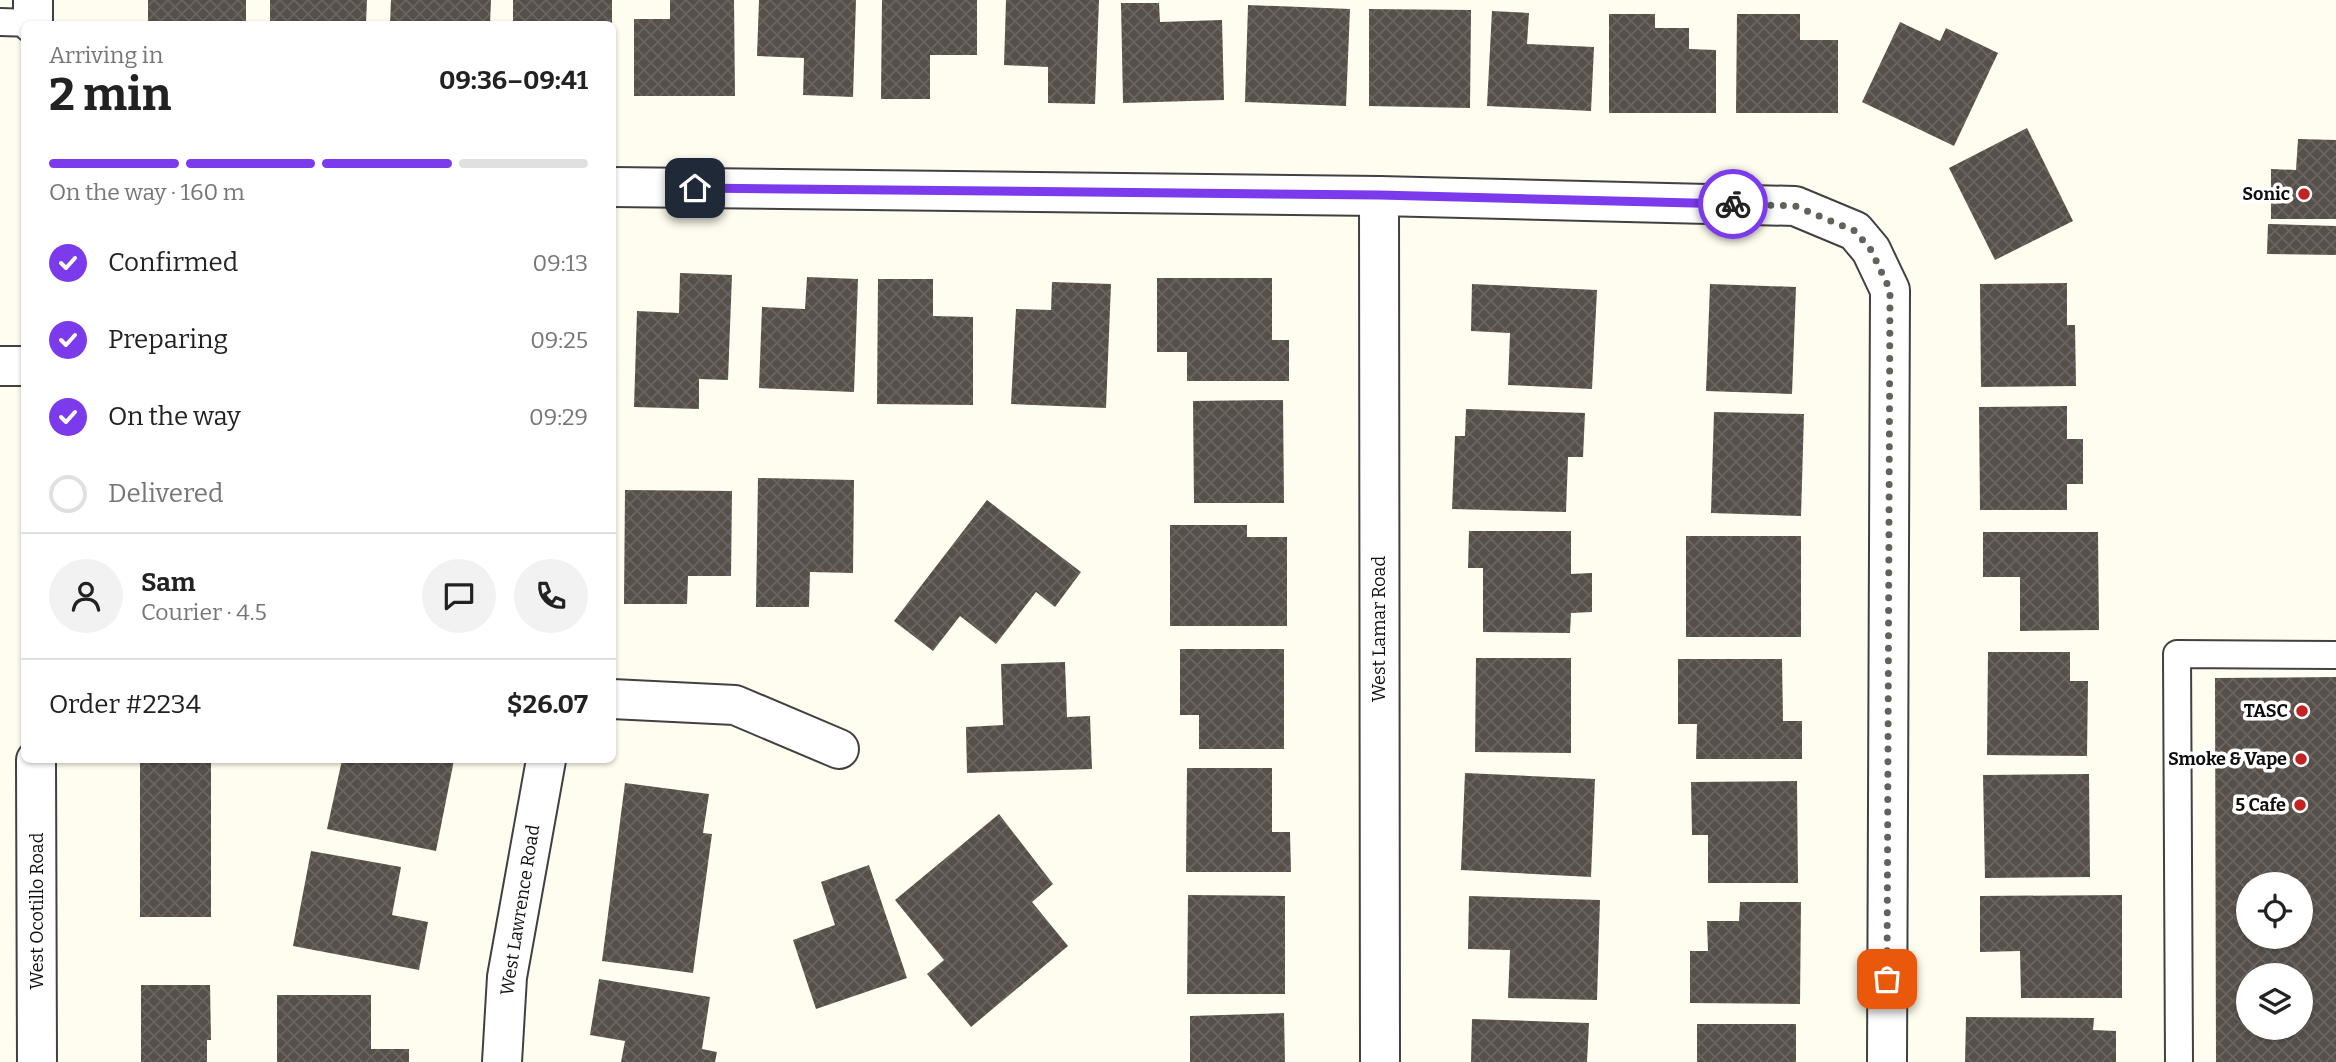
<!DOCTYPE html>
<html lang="en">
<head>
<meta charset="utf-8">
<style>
  :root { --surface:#fff; --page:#f2f2f2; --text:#222; --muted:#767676; --line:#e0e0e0; --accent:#7c3aed }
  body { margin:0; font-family:Bitter,serif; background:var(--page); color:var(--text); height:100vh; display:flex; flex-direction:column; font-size:26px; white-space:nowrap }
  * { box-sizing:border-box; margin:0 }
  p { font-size:23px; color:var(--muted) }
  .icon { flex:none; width:38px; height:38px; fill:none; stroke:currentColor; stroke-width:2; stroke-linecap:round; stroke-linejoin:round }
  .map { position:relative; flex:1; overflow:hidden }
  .sheet { position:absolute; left:21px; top:21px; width:595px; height:742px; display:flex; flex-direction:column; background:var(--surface); border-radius:10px; box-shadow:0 2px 5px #0004 }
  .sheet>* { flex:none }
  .buttons { position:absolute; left:2236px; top:872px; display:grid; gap:14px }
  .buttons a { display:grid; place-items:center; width:77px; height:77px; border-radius:50%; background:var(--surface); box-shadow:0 2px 5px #0004; font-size:35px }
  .pin { position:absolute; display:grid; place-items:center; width:60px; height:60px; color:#fff; margin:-30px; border-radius:14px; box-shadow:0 4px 10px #0006 }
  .courier { position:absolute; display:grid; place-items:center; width:70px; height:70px; margin:-35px; border:5px solid #7c3aed; border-radius:50%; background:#fff; color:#222; box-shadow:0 2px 9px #0007 }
  .head em { font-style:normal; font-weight:700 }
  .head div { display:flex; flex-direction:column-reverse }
  .head { display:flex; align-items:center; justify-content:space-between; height:119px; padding:0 28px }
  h1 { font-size:46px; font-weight:700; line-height:52px }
  .bar { display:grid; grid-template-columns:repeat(4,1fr); gap:10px 7px; align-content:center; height:84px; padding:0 28px }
  .bar i { height:9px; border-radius:5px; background:var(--line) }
  .bar .active { background:var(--accent) }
  .bar p { grid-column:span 4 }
  .line { display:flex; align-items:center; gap:18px; padding:0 28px; border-top:2px solid var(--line) }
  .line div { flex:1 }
  .round { display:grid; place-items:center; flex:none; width:74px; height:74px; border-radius:37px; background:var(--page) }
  ol { padding:0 28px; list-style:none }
  li { display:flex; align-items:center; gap:21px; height:77px }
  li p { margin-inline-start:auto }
  li .icon { padding:7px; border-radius:50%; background:var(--accent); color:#fff; stroke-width:4 }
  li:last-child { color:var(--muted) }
  li i { width:38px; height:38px; border:4px solid var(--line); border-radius:50% }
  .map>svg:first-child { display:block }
  .building { fill:url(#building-cross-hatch); fill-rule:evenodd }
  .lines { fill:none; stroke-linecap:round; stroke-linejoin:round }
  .service-casing { stroke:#414141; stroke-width:30 }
  .minor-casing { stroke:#414141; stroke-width:42 }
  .tertiary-casing { stroke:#414141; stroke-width:42 }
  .service { stroke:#fff; stroke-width:26 }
  .minor { stroke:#fff; stroke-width:38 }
  .tertiary { stroke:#fff; stroke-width:38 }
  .done { stroke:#62625d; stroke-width:7; stroke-dasharray:0 12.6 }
  .route { stroke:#7c3aed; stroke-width:9 }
  .poi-dot { fill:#c22222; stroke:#fff; stroke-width:2.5 }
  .labels { text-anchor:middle; stroke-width:7; stroke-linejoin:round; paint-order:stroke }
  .poi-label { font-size:18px; font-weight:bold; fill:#0e0e0e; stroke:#fff; text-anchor:end }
  .street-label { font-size:18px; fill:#0e0e0e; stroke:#fff }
</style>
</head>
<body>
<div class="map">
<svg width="2336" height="1062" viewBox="0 0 2336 1062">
  <defs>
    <pattern id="building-cross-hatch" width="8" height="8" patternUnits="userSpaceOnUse" patternTransform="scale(1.75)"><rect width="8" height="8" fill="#57504a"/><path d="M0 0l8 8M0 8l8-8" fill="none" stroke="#6a6560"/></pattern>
  </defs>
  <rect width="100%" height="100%" fill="#fffdef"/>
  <g class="building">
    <rect x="148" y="0" width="98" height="24"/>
    <polygon points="270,0 367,0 366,24 270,24"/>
    <polygon points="391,0 491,0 490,24 390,24"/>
    <rect x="513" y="0" width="99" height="24"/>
    <polygon points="670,0 734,0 735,96 634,96 634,19 670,19"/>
    <polygon points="759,0 856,0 853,97 803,95 804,58 757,56"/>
    <polygon points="882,0 977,0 977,55 930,55 930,99 881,99"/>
    <polygon points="1006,0 1099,0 1095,104 1048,103 1048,67 1004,65"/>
    <polygon points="1121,3 1159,3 1160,22 1222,20 1224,100 1123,103"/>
    <polygon points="1248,5 1350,9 1346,106 1245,102"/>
    <polygon points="1369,9 1471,10 1470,108 1369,106"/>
    <polygon points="1492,11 1529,13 1527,44 1594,47 1591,111 1487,106"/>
    <polygon points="1609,14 1655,14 1655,28 1689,28 1689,49 1716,50 1716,113 1609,113"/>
    <polygon points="1737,14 1800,14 1800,40 1838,40 1838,113 1736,113"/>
    <polygon points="1900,22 1940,41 1946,28 1998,53 1954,146 1862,102"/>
    <polygon points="2027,128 2073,221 1995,260 1949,168"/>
    <polygon points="2298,139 2336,140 2336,219 2271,219 2271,169 2296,170"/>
    <polygon points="2268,224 2336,226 2336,255 2267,254"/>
    <polygon points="680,273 732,275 728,380 699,379 699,409 634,407 637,311 679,313"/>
    <polygon points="807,277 858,279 854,392 759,388 762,307 805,309"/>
    <polygon points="1157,278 1272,278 1272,340 1289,340 1289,381 1187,381 1187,352 1157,352"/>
    <polygon points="878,279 933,279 933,316 973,317 973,405 877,404"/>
    <polygon points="1052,282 1111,284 1106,408 1011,404 1016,309 1051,310"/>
    <polygon points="2067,283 2067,325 2075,325 2076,386 1981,387 1980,284"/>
    <polygon points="1472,284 1597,290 1592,389 1508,385 1510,333 1471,331"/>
    <polygon points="1710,284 1796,287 1792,394 1706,391"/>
    <polygon points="1283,400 1284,503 1194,503 1193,401"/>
    <polygon points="2067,406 2067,439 2083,439 2083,484 2067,484 2067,510 1980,510 1979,407"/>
    <polygon points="1466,409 1585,413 1583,457 1568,457 1566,512 1452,509 1455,436 1465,436"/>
    <polygon points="1714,412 1804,414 1801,516 1711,513"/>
    <polygon points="758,478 854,480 853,573 810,572 809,607 756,607"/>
    <polygon points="625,490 732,491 731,576 688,576 687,604 624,604"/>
    <polygon points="987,500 1081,572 1055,607 1036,592 996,644 960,616 933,651 894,621"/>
    <polygon points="1170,525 1247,525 1247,537 1287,537 1287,626 1170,626"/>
    <polygon points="1469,531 1571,531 1571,574 1592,573 1592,612 1571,613 1570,633 1483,632 1483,568 1468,568"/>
    <polygon points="1983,532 2098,532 2099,630 2020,631 2020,577 1983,577"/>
    <rect x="1686" y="536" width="115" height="101"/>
    <polygon points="1180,649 1284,649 1284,749 1199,749 1199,715 1180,715"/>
    <polygon points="1988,652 2070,652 2070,681 2088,681 2087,756 1987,755"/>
    <polygon points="1476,658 1571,658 1571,753 1475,752"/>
    <polygon points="1678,659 1782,659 1783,721 1802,721 1802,759 1696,759 1697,724 1678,724"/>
    <polygon points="1065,662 1067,717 1090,716 1092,769 967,773 966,727 1003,725 1001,664"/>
    <path d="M2336,677V1062H2216L2215,678ZM2249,884H2301V936H2249ZM2249,975H2301V1027H2249Z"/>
    <rect x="140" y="760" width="71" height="157"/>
    <polygon points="342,760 454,760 436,851 327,829"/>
    <polygon points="1187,768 1272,768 1272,832 1290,832 1291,872 1186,872"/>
    <polygon points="1465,773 1595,779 1591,877 1461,870"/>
    <polygon points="2089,774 2090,877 1985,878 1983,775"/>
    <polygon points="1797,781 1798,883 1708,883 1708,835 1692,835 1691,782"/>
    <polygon points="625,783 709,794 703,833 712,834 693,973 602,961"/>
    <polygon points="999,814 1053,884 1032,902 1068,946 971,1027 927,974 944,960 895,900"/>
    <polygon points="311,851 401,867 392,915 428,922 419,970 293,946"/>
    <polygon points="869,865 907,978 816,1009 793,940 835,925 821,882"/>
    <polygon points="1188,895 1285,896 1285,994 1187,994"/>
    <polygon points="2122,895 2122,998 2021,998 2020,951 1980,952 1980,896"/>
    <polygon points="1469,896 1600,900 1597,1000 1508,998 1510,950 1468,949"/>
    <polygon points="1740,902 1801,902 1800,1004 1690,1003 1690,951 1708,951 1707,921 1739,921"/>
    <polygon points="599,979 710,997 702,1049 717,1052 715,1062 621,1062 625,1041 590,1035"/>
    <polygon points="141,985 210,985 211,1040 207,1040 207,1062 141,1062"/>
    <polygon points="277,995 371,995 371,1049 409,1049 409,1062 277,1062"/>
    <polygon points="1284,1013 1285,1062 1190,1062 1190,1016"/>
    <polygon points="1966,1017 2094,1018 2093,1030 2116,1031 2116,1062 1965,1062"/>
    <polygon points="1472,1019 1589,1023 1587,1062 1471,1062"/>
    <rect x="1697" y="1024" width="99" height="38"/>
  </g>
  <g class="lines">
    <defs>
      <g id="service">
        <polyline points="0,22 33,23"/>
        <polyline points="2179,1062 2177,654 2336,655"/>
      </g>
      <g id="minor">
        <polyline points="612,187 1379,196 1795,206 1855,231 1871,250 1890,290 1887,1062"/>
        <polyline points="1379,196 1380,1062"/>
        <polyline points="0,366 24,366"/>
        <polyline points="612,699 735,705 839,749"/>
        <polyline points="502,1062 507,977 546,760"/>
      </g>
      <g id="tertiary">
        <polyline points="33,0 33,24"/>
        <polyline points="36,760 37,1062"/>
      </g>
    </defs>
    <use href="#service" class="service-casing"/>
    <use href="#minor" class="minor-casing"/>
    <use href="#tertiary" class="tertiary-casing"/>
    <use href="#service" class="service"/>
    <use href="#minor" class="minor"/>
    <use href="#tertiary" class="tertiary"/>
  </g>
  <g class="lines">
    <polyline class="done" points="1733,204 1795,206 1855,231 1871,250 1890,290 1887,979"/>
    <polyline class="route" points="695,188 1379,195 1733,204"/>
  </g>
  <g class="poi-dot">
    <circle cx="2304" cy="194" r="7"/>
    <circle cx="2302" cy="711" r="7"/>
    <circle cx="2301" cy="759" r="7"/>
    <circle cx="2300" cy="805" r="7"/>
  </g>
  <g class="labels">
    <g class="poi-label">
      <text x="2290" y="200">Sonic</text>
      <text x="2288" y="717">TASC</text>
      <text x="2287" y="765">Smoke &amp; Vape</text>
      <text x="2286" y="811">5 Cafe</text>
    </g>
    <g class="street-label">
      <text transform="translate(1379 629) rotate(-90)" y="6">West Lamar Road</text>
      <text transform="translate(520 910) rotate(-81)" y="6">West Lawrence Road</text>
      <text transform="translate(37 911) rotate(-90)" y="6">West Ocotillo Road</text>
    </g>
  </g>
</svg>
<div class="buttons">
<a><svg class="icon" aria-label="locate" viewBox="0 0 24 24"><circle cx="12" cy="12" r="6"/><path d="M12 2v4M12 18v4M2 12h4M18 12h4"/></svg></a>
<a><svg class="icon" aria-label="layers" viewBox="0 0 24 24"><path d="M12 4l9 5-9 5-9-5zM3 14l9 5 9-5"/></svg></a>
</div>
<div class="pin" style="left:1887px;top:979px;background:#ea580c"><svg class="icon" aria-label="bag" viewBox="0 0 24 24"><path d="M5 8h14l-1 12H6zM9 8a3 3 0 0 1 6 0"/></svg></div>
<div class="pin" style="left:695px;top:188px;background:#1f2937"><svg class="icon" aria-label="home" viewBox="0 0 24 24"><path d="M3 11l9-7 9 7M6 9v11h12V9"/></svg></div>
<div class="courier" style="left:1733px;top:204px"><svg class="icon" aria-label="bike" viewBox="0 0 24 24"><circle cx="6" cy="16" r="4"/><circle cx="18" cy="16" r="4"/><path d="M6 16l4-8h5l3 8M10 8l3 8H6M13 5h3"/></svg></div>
<section class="sheet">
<div class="head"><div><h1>2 min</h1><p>Arriving in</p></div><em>09:36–09:41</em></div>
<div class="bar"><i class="active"></i><i class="active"></i><i class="active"></i><i></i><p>On the way · 160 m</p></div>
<ol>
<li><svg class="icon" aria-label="check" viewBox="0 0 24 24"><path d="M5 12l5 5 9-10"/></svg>Confirmed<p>09:13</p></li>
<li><svg class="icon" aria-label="check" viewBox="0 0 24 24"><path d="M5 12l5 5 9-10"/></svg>Preparing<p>09:25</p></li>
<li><svg class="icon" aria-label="check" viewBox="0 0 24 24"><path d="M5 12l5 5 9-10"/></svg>On the way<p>09:29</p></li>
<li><i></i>Delivered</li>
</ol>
<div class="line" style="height:126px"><a class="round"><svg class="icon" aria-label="person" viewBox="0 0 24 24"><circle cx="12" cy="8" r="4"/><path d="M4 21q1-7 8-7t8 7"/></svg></a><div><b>Sam</b><p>Courier · 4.5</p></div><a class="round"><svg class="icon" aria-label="chat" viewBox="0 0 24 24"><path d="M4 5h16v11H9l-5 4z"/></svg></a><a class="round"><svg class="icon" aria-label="phone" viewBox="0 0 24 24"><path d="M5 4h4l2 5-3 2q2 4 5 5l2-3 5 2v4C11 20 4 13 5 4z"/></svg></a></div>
<div class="line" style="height:91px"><div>Order #2234</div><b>$26.07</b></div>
</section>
</div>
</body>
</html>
